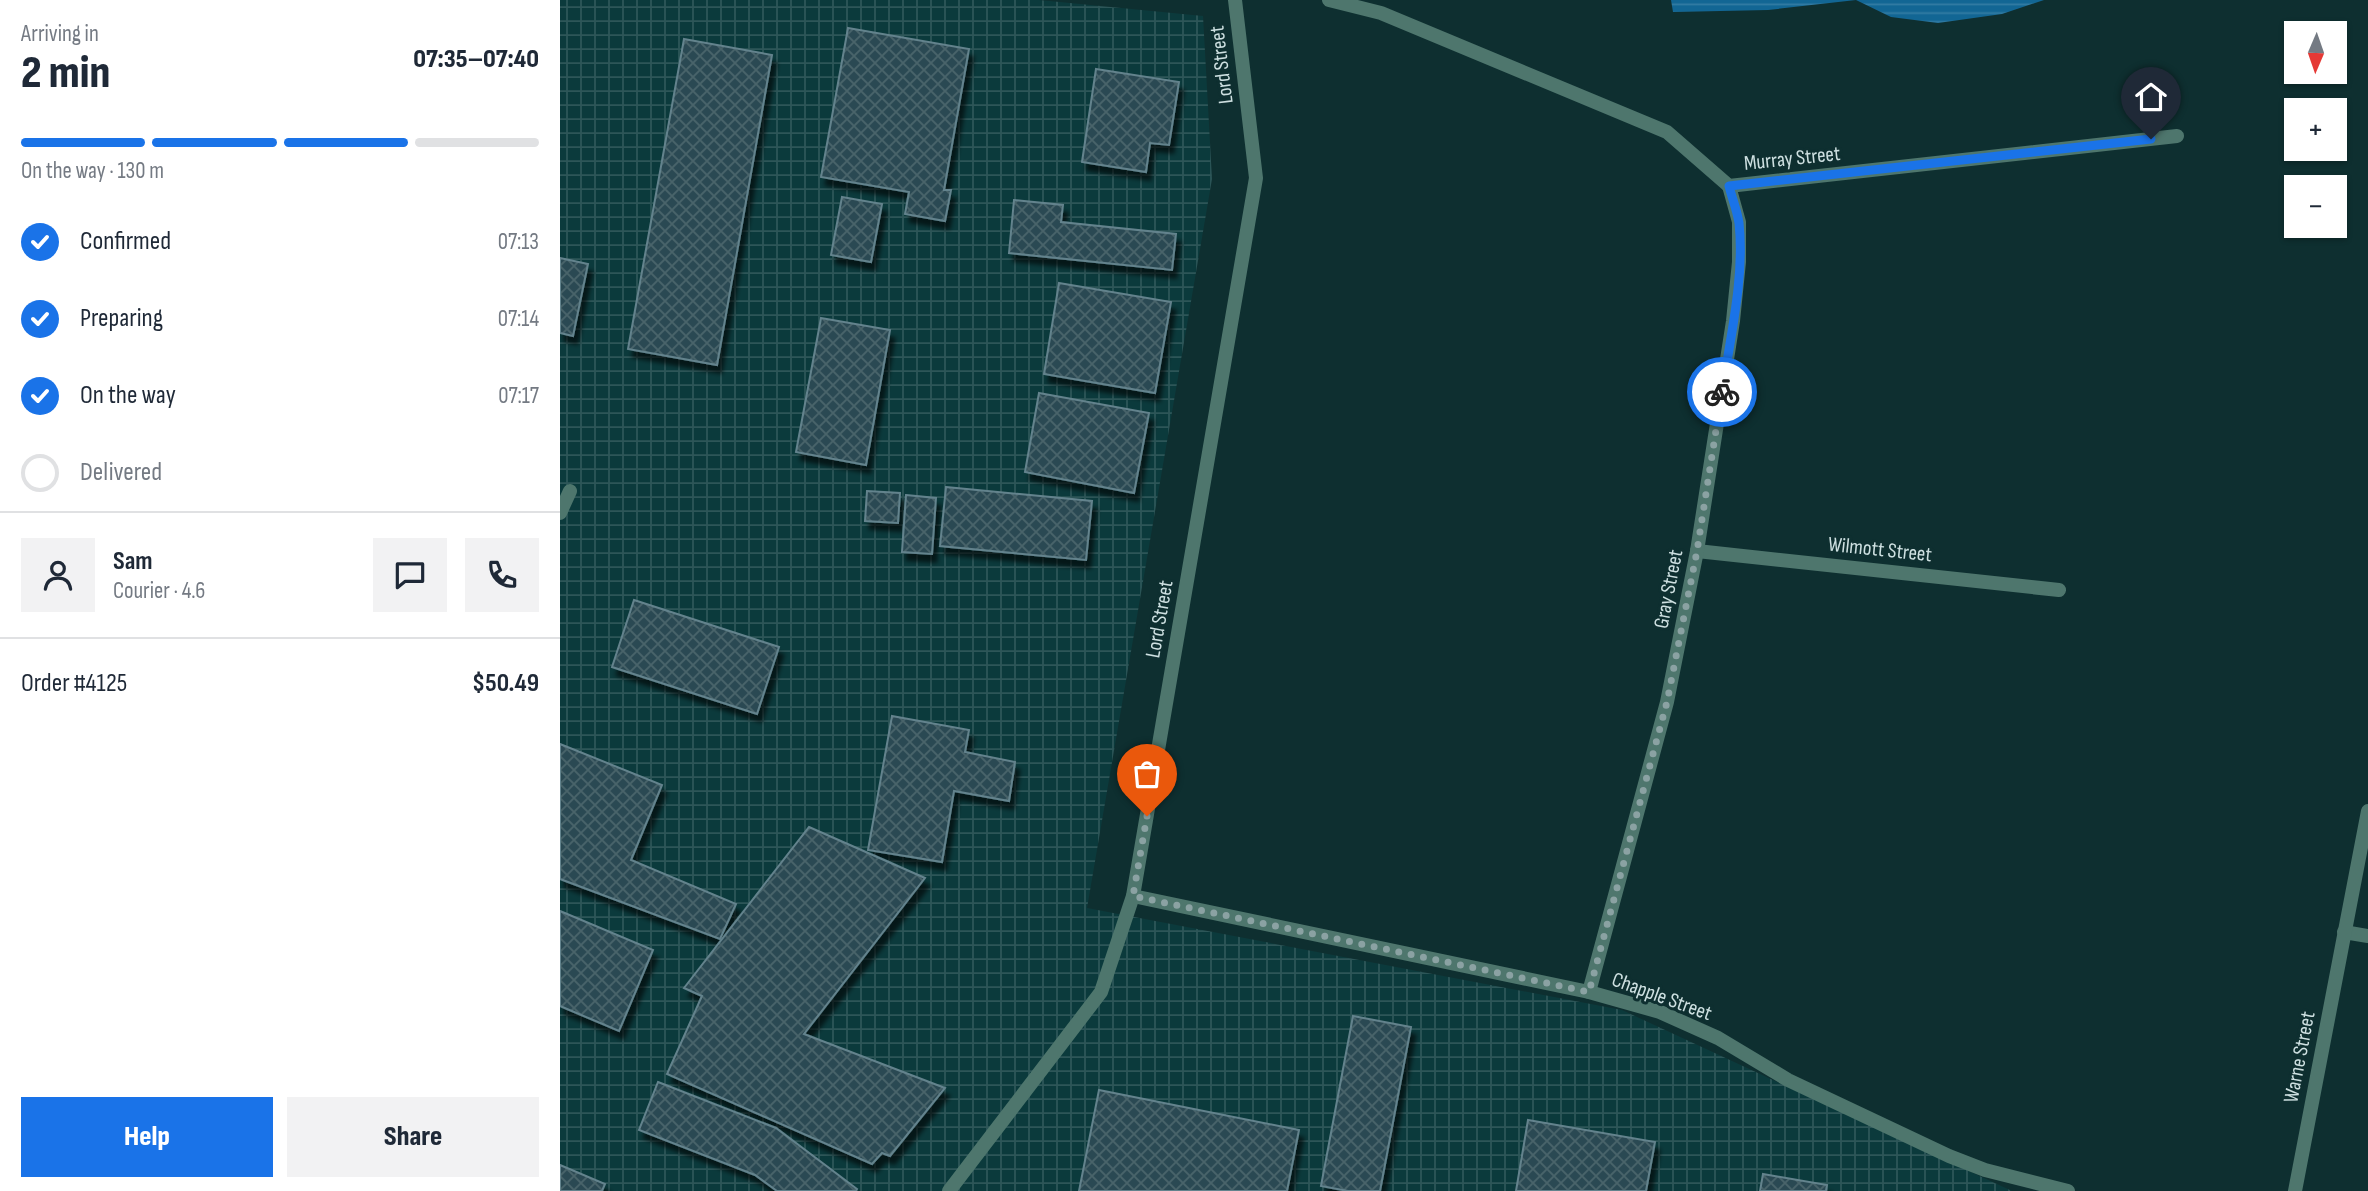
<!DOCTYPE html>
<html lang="en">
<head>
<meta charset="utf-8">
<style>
  :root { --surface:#fff; --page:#f2f2f3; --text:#1f2937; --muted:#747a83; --line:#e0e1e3; --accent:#1a73e8 }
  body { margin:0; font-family:"Sofia Sans Condensed",sans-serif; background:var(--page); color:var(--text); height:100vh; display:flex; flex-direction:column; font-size:26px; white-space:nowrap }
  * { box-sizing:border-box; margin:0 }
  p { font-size:23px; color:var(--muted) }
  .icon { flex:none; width:38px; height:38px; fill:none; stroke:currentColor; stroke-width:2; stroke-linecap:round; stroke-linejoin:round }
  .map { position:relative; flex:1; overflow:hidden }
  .side { display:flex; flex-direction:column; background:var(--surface); width:560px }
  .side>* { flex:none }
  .needle { width:46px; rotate:182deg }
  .buttons { position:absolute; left:1724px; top:21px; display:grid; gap:14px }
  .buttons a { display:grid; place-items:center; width:63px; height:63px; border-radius:0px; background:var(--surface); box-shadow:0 2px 5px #0004; font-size:35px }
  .pin { position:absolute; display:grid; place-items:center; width:60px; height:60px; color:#fff; margin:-72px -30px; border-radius:50% 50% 50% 0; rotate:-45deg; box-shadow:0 0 7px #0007 }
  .pin .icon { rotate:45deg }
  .courier { position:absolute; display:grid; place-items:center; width:70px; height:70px; margin:-35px; border:5px solid #1a73e8; border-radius:50%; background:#fff; color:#222; box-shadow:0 2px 9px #0007 }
  .headline em { font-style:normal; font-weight:800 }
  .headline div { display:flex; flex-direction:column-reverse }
  .headline { display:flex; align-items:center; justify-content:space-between; height:119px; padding:0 21px }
  h1 { font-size:46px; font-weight:800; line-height:52px }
  .bar { display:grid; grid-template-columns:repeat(4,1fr); gap:10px 7px; align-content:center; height:84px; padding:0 21px }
  .bar i { height:9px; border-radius:5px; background:var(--line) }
  .bar .on { background:var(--accent) }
  .bar p { grid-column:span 4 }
  .line { display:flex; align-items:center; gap:18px; padding:0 21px; border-top:2px solid var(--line) }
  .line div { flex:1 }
  .round { display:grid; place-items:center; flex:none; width:74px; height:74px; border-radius:0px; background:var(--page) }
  ol { padding:0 21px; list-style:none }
  li { display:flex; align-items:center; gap:21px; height:77px }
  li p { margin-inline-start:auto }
  li .icon { padding:7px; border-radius:50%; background:var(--accent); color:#fff; stroke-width:4 }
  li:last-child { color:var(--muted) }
  li i { width:38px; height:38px; border:4px solid var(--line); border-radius:50% }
  .button { display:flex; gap:14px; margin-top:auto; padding:14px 21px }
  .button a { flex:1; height:80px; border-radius:0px; background:var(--accent); color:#fff; font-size:28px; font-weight:800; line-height:80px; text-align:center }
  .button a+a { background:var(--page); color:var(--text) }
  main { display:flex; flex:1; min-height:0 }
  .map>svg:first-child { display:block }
  .industrial { fill:url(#industrial-grid) }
  .water { fill:url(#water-rules) }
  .building { fill:url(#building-cross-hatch); stroke:#64838d; stroke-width:2; filter:url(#shadow) }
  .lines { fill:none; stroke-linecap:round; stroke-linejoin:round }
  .minor { stroke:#4e766d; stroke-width:14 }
  .tertiary { stroke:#4e766d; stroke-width:14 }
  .done { stroke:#8ba2a3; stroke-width:7; stroke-dasharray:0 12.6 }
  .route { stroke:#1a73e8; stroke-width:9 }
  .labels { text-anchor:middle; stroke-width:6; stroke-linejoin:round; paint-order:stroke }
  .street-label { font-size:21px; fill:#cee0e1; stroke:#0e2f30 }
</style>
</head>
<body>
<main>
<section class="side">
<div class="headline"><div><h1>2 min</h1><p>Arriving in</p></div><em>07:35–07:40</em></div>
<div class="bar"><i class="on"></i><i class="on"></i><i class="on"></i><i></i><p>On the way · 130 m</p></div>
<ol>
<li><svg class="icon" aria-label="check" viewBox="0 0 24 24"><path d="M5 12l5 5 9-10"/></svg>Confirmed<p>07:13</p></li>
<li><svg class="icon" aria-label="check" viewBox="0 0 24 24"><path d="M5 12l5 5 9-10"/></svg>Preparing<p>07:14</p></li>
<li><svg class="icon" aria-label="check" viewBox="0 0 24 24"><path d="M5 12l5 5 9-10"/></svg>On the way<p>07:17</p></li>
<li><i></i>Delivered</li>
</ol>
<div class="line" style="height:126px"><a class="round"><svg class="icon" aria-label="person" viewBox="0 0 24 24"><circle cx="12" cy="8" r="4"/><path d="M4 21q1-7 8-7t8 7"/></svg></a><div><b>Sam</b><p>Courier · 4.6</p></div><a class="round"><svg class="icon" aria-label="chat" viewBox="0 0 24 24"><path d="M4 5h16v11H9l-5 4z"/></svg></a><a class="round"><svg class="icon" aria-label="phone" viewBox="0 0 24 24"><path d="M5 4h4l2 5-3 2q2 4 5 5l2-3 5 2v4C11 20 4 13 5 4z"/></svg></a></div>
<div class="line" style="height:91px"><div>Order #4125</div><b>$50.49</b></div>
<div class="button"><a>Help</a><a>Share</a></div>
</section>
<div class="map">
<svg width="1808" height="1191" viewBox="0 0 1808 1191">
  <defs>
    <pattern id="industrial-grid" width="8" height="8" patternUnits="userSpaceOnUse" patternTransform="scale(1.75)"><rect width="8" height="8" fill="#0b3a3c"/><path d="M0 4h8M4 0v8" fill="none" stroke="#2d5658"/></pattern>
    <pattern id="water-rules" width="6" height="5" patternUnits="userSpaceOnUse" patternTransform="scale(1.75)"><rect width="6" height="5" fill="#126694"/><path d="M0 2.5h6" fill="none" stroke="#337ca3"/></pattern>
    <pattern id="building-cross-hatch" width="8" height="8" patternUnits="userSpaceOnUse" patternTransform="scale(1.75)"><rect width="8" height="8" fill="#2c4a53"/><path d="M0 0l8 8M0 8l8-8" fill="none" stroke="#49646b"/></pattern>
    <filter id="shadow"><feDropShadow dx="4.5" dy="8" stdDeviation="2" flood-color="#0009"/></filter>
  </defs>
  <rect width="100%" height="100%" fill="#0e2f30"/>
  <polygon class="industrial" points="0,0 479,0 643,16 652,179 527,908 1062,1010 1452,1191 0,1191"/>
  <polygon class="water" points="1111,0 1484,0 1442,14 1378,23 1331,17 1296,0 1208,10 1113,12"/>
  <g class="building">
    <polygon points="288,28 409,49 384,190 391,190 385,221 345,214 349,192 261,177"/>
    <polygon points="124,39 212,55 157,365 68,349"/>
    <polygon points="536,69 619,82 609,145 590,143 586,172 522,162"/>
    <polygon points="282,197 322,204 311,262 271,255"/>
    <polygon points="454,200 503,205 501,222 616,234 612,270 449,253"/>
    <polygon points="0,258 28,264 13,336 0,333"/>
    <polygon points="499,283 611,302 595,393 484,374"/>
    <polygon points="261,318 330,330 306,465 236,452"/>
    <polygon points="479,393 589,413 574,493 465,472"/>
    <polygon points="386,487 532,501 526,560 380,546"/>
    <polygon points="307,491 340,493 338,523 305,521"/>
    <polygon points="346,495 376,498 372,554 342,552"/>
    <polygon points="74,600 219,647 197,714 52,667"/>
    <polygon points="332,716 409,730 405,752 455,762 449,801 394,791 382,862 308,850"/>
    <polygon points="0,744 102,785 71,860 176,904 160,939 0,879"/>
    <polygon points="249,827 365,878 244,1034 385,1088 330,1156 322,1153 312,1164 107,1074 142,996 124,988"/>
    <polygon points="0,911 93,950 59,1031 0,1006"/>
    <polygon points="793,1016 851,1027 820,1191 788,1191 761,1186"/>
    <polygon points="98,1082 216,1128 297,1189 296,1191 217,1191 195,1175 79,1130"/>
    <polygon points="539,1090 739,1130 727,1191 519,1191"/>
    <polygon points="968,1120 1095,1142 1086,1191 956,1191"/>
    <polygon points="0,1165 45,1184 42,1191 0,1191"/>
    <polygon points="1203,1174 1267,1185 1266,1191 1200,1191"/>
  </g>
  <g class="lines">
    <g class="minor">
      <polyline points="769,0 821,13 1107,132 1169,186 1617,136"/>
      <polyline points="0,513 10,491"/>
      <polyline points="1137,551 1499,590"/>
      <polyline points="1784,932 1808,936"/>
      <polyline points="1029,992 1107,702 1137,551 1173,321 1179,262 1179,222 1169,186"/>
      <polyline points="1735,1191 1808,811"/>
    </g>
    <g class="tertiary">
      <polyline points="573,896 1029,992 1100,1012 1158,1038 1228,1080 1389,1156 1425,1170 1508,1191"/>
      <polyline points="389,1191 541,992 573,896 696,178 675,0"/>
    </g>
  </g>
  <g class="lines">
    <polyline class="done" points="587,816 573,896 1029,992 1107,702 1137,551 1162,392"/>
    <path class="route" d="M1162,392C1170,339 1185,276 1179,223C1177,210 1172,198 1169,186L1591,139"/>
  </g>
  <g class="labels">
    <g class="street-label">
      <text transform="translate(661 65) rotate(-97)" y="7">Lord Street</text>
      <text transform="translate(1232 158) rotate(-6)" y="7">Murray Street</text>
      <text transform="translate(1320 549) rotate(6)" y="7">Wilmott Street</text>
      <text transform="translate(1108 589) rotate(-79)" y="7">Gray Street</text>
      <text transform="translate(599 619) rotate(-80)" y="7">Lord Street</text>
      <text transform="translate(1102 996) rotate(20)" y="7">Chapple Street</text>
      <text transform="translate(1739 1057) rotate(-79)" y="7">Warne Street</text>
    </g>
  </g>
</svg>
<div class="buttons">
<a><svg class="needle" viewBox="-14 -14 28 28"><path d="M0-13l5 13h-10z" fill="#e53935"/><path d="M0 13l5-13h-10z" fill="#747a83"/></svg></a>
<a>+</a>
<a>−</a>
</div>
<div class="pin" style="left:587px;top:816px;background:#ea580c"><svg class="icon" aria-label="bag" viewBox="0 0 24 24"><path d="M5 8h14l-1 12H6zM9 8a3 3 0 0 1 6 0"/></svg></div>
<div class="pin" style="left:1591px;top:139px;background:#1f2937"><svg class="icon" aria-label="home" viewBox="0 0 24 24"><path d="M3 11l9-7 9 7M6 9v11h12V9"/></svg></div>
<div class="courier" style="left:1162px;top:392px"><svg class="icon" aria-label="bike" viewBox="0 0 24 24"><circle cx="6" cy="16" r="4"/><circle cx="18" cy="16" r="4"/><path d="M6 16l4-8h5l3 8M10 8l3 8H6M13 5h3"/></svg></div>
</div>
</main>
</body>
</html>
